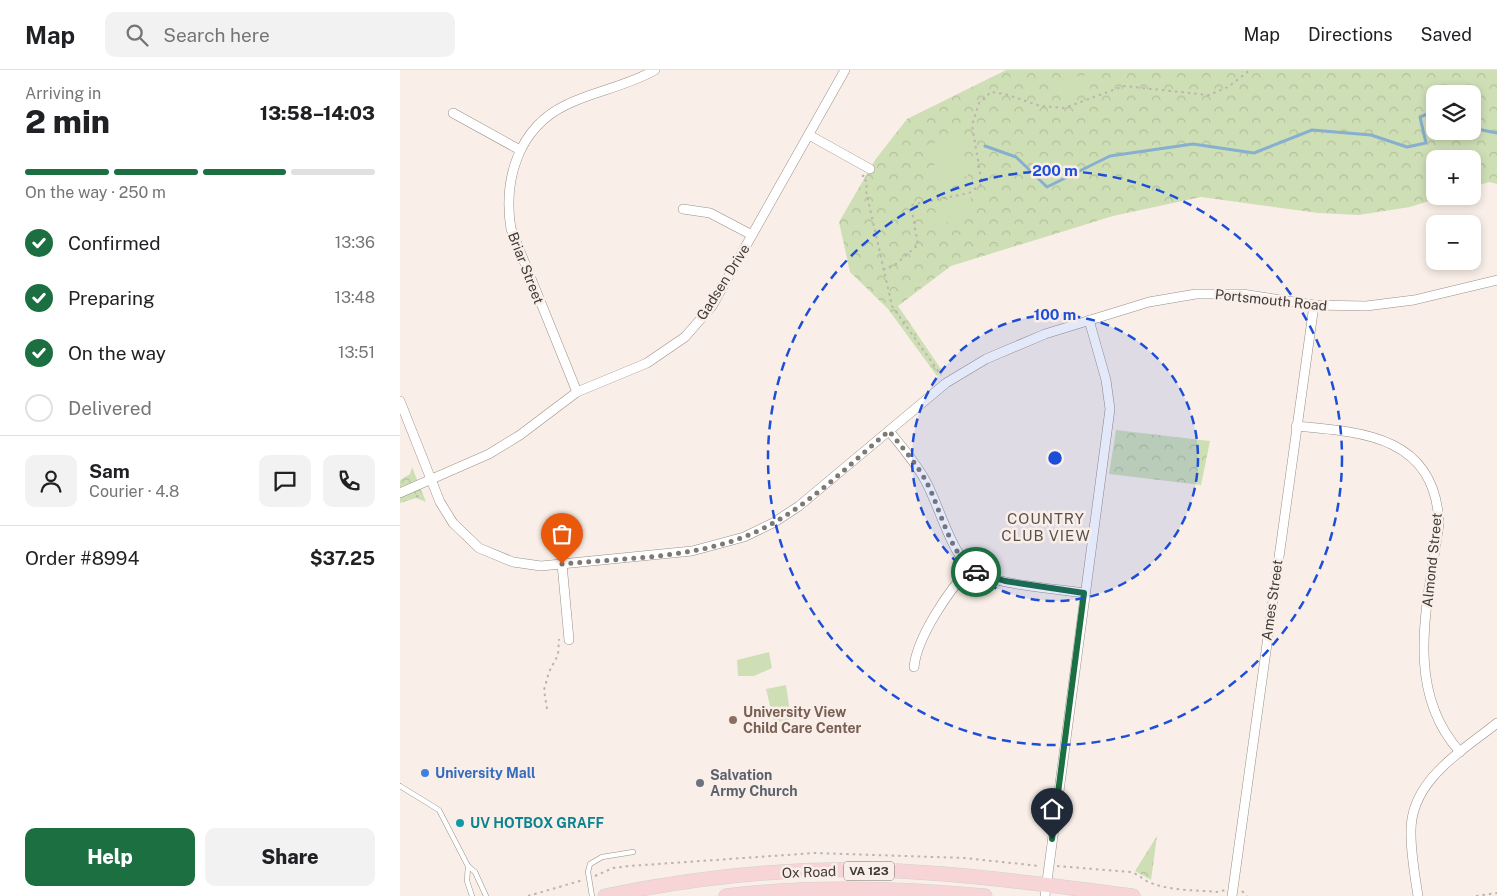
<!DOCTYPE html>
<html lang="en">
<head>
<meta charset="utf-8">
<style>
  :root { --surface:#fff; --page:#f2f2f2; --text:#202124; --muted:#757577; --line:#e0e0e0; --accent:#1b6f41 }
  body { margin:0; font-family:"Public Sans",sans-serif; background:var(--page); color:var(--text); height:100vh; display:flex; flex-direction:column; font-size:19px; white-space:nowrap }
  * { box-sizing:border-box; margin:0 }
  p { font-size:16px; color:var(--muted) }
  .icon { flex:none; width:28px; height:28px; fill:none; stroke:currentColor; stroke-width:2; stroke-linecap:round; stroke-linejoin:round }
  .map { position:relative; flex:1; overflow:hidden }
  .drawer { display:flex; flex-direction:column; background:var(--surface); width:400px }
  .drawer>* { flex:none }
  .buttons { position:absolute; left:1026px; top:15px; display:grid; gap:10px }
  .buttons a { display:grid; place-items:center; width:55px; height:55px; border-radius:10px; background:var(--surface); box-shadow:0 2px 8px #0003; font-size:25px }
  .pin { position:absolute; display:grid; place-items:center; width:42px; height:42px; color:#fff; margin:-51px -21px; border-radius:50% 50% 50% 0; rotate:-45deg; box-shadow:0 0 5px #0007 }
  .pin .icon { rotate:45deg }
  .courier { position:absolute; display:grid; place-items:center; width:50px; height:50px; margin:-25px; border:4px solid #1b6f41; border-radius:50%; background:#fff; color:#222; box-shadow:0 1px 6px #0007 }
  .headline em { font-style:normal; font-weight:800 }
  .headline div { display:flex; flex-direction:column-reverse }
  .headline { display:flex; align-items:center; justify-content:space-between; height:85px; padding:0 25px }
  h1 { font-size:32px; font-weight:800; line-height:38px }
  .bar { display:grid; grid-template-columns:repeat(4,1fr); gap:8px 5px; align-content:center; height:60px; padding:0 25px }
  .bar i { height:6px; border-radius:4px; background:var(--line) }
  .bar .on { background:var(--accent) }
  .bar p { grid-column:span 4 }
  .line { display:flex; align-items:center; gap:12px; padding:0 25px; border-top:1px solid var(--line) }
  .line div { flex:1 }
  .round { display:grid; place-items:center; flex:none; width:52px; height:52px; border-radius:10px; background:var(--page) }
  ol { padding:0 25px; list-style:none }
  li { display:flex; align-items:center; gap:15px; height:55px }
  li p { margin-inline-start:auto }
  li .icon { padding:5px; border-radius:50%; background:var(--accent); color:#fff; stroke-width:4 }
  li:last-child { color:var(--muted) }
  li i { width:28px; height:28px; border:2px solid var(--line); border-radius:50% }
  .button { display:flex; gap:10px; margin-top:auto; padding:10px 25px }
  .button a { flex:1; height:58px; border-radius:10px; background:var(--accent); color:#fff; font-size:20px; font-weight:800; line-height:58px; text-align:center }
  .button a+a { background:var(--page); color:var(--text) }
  header { display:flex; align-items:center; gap:30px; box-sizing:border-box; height:70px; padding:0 25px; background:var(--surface); border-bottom:1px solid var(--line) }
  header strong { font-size:24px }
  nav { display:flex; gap:28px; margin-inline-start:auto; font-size:18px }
  .search { width:350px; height:45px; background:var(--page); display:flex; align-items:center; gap:12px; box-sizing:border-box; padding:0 18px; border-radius:10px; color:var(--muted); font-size:19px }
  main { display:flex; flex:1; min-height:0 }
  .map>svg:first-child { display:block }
  .forest { fill:url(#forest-crowns); fill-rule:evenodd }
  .park { fill:#cfdfb5 }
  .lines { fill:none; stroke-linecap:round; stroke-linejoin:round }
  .stream { stroke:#87afcf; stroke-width:3 }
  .lane-casing { stroke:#988f89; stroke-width:5.5 }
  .street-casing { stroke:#988f89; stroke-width:10 }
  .primary-casing { stroke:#d1d0cf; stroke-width:15 }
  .path { stroke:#bcb4af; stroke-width:2; stroke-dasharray:2.5 4; stroke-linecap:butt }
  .lane { stroke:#fff; stroke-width:4.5 }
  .street { stroke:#fff; stroke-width:9 }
  .primary { stroke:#f7d5d6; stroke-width:14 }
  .done { stroke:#7f7976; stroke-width:5; stroke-dasharray:0 9 }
  .route { stroke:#1b6f41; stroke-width:6 }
  .ring { fill:none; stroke:#1d4ed8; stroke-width:2.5; stroke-dasharray:9 6 }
  .education-dot { fill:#8d6e63; stroke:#f9efe8; stroke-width:2 }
  .shop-dot { fill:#3f7fe0; stroke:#f9efe8; stroke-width:2 }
  .worship-dot { fill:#6b7280; stroke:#f9efe8; stroke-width:2 }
  .culture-dot { fill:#0f9aa8; stroke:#f9efe8; stroke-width:2 }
  .labels { text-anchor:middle; stroke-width:5; stroke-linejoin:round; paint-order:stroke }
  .shield { fill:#f9efe8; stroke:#76706d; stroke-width:1 }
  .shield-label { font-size:12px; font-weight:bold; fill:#3e3a38 }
  .street-label { font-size:14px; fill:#3e3a38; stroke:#f9efe8 }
  .education-label { font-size:14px; font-weight:bold; fill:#785e54; stroke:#f9efe8; text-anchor:start }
  .shop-label { font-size:14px; font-weight:bold; fill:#366cbe; stroke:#f9efe8; text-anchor:start }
  .worship-label { font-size:14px; font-weight:bold; fill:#5b616d; stroke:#f9efe8; text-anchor:start }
  .culture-label { font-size:14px; font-weight:bold; fill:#0d838f; stroke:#f9efe8; text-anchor:start }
  .neighbourhood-label { font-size:15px; letter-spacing:1px; fill:#59504b; stroke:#f9efe8 }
  .centre { fill:#1d4ed8; stroke:#f9efe8; stroke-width:2.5 }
  .ring-label { font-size:15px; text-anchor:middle; font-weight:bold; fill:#1d4ed8; stroke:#f9efe8; stroke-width:5; stroke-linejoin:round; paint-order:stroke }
</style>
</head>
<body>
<header>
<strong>Map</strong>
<div class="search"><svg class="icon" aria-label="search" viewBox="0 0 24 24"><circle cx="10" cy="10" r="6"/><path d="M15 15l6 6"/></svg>Search here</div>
<nav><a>Map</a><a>Directions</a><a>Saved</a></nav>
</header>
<main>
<section class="drawer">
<div class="headline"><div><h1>2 min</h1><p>Arriving in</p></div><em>13:58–14:03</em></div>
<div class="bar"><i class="on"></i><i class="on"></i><i class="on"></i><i></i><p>On the way · 250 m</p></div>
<ol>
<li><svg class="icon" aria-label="check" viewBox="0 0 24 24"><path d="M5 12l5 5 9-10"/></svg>Confirmed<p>13:36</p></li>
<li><svg class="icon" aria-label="check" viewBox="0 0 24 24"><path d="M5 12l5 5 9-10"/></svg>Preparing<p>13:48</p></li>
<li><svg class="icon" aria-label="check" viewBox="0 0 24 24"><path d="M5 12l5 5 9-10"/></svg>On the way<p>13:51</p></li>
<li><i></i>Delivered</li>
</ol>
<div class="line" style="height:90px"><a class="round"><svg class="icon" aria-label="person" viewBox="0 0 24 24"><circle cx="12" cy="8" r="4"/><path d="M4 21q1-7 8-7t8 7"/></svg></a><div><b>Sam</b><p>Courier · 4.8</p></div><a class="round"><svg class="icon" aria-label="chat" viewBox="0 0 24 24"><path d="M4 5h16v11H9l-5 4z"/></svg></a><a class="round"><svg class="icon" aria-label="phone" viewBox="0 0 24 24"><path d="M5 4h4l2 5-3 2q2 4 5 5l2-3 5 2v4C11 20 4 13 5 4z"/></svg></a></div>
<div class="line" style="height:65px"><div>Order #8994</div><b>$37.25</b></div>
<div class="button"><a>Help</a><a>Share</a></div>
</section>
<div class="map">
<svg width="1097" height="826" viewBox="0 0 1097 826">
  <defs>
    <pattern id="forest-crowns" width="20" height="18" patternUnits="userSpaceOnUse" patternTransform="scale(1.25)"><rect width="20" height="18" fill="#cfdfb5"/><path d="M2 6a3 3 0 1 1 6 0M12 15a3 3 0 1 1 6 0" fill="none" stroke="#b3c09c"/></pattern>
  </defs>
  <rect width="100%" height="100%" fill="#f9efe8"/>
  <g class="forest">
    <path d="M606,0H1097V114L1089,112L1073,117L1072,89H1035V126H1045L1010,137L959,145L918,143L801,127L713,146L551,196L498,236L543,302L537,306L488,239L450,202L439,152L475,90L507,49ZM1035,24H1072V61H1035Z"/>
    <polygon points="716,360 810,371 801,415 709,404"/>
    <polygon points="12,397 26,432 16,428 0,433 0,410 10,404"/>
    <polygon points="757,766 751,810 735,801"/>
  </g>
  <g class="park">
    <polygon points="688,5 690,20 651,26 649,10"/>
    <polygon points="560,68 564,85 529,92 526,75"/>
    <polygon points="564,89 568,106 533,113 530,96"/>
    <polygon points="570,125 575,147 539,154 534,133"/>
    <polygon points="369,582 372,598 354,606 338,606 337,590"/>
    <polygon points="386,615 391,649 374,653 366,619"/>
  </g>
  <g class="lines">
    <g class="stream">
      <polyline points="1072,54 1077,59 1097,63"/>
      <polyline points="585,76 616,87 647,117 710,86 793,74 854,83 912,60 971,65 1007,77 1026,73 1020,47 1035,41"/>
    </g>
    <defs>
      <g id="lane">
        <polyline points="0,716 39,740 68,796 75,802 86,826"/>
        <polyline points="68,796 67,811 72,826"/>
        <polyline points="192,826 188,802 190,794 202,787 233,782"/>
      </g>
      <g id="street">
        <polyline points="53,43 120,80"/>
        <polyline points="409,65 470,99"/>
        <polyline points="283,139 310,143 352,165"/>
        <path d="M177,322L111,159C103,110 118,58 166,35C194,21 225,17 255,0"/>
        <polyline points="0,331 40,432 53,453 79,478 113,492 141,496 292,481 344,467 373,453 399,436 546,313 586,289 645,264 749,232 796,224 842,224 914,235 966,236 1014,230 1097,210"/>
        <path d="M896,356C965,362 1035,367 1039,453C1029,530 1002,618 1060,682"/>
        <path d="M489,361C502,377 515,392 525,410C540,436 552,491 579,504C602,515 657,519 684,523"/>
        <polyline points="0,423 89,384 120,365 177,322 247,293 285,267 312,236 445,0"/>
        <polyline points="162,494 169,570"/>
        <path d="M514,597C517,567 549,520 570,498"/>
        <polyline points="645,826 710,339 706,310 689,250"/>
        <polyline points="832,826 914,235"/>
        <path d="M1018,826C1015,806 1011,785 1011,764C1009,711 1061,682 1097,653"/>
      </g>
      <g id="primary">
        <path d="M205,826C301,806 401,796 499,801C578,805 655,816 733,826"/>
        <path d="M326,826C412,815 499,818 585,826"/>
      </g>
    </defs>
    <use href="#lane" class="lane-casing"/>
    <use href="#street" class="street-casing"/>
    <use href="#primary" class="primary-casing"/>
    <g class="path">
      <polyline points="464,105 462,107 467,112 466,121 492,236 541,305"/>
      <polyline points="483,200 496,194 518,175 511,135 569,123 582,114 572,55 579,33 591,22 605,24 640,36 664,38 724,16 809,25 828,17 850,0"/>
      <polyline points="16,426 22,427"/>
      <polyline points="147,639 144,620 149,602 158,585 159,569"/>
      <path d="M657,796L730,802C739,804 743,810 751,813C771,821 797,820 818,822L825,820"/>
      <polyline points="195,806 213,798 229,796 415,783 564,788 640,796"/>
      <polyline points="842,821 847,826"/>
      <polyline points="128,826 183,810"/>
      <polyline points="1076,826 1097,823"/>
    </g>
    <use href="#lane" class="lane"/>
    <use href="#street" class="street"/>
    <use href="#primary" class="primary"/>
  </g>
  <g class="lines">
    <path class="done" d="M162,494C233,487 311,489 373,453C416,429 452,392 489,361C502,377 516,393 526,411C541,439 549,484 576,502"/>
    <polyline class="route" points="576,502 605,511 684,523 652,769"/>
  </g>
  <circle cx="655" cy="388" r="143" fill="#1d4ed8" fill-opacity=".12"/>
  <g class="ring">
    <circle cx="655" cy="388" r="143"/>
    <circle cx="655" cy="388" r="287"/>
  </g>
  <circle class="education-dot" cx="333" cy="650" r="5"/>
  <circle class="shop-dot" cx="25" cy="703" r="5"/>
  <circle class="worship-dot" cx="300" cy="713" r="5"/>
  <circle class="culture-dot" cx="60" cy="753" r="5"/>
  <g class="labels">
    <rect class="shield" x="444" y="791.5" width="50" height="19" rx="4"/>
    <g class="shield-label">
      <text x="469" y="805">VA 123</text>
    </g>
    <g class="street-label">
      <text transform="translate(126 198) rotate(69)" y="5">Briar Street</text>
      <text transform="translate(323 212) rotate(-58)" y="5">Gadsen Drive</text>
      <text transform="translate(871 230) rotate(6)" y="5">Portsmouth Road</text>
      <text transform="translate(1032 490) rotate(-84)" y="5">Almond Street</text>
      <text transform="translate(872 530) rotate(-82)" y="5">Ames Street</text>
      <text transform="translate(409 802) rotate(-2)" y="5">Ox Road</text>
    </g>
    <g class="education-label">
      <text x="343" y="647">University View<tspan x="343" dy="16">Child Care Center</tspan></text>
    </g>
    <g class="shop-label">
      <text x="35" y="708">University Mall</text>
    </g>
    <g class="worship-label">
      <text x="310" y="710">Salvation<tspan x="310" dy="16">Army Church</tspan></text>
    </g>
    <g class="culture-label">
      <text x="70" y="758">UV HOTBOX GRAFF</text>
    </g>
    <g class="neighbourhood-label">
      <text x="646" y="454">COUNTRY<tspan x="646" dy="17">CLUB VIEW</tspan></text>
    </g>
  </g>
  <circle cx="655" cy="388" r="8" class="centre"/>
  <g class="ring-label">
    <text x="655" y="106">200 m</text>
    <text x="655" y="250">100 m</text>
  </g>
</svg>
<div class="buttons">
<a><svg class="icon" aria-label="layers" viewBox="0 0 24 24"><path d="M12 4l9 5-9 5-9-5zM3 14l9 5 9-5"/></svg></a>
<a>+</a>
<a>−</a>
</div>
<div class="pin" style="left:162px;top:494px;background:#ea580c"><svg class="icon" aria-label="bag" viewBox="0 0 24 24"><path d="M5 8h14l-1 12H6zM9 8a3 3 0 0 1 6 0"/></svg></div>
<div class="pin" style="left:652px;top:769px;background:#1f2937"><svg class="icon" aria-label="home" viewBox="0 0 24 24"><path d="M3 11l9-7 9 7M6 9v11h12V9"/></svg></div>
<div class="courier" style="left:576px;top:502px"><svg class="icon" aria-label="car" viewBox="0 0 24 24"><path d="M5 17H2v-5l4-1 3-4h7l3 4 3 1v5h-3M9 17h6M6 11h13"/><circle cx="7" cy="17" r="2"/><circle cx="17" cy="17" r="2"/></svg></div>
</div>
</main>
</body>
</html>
